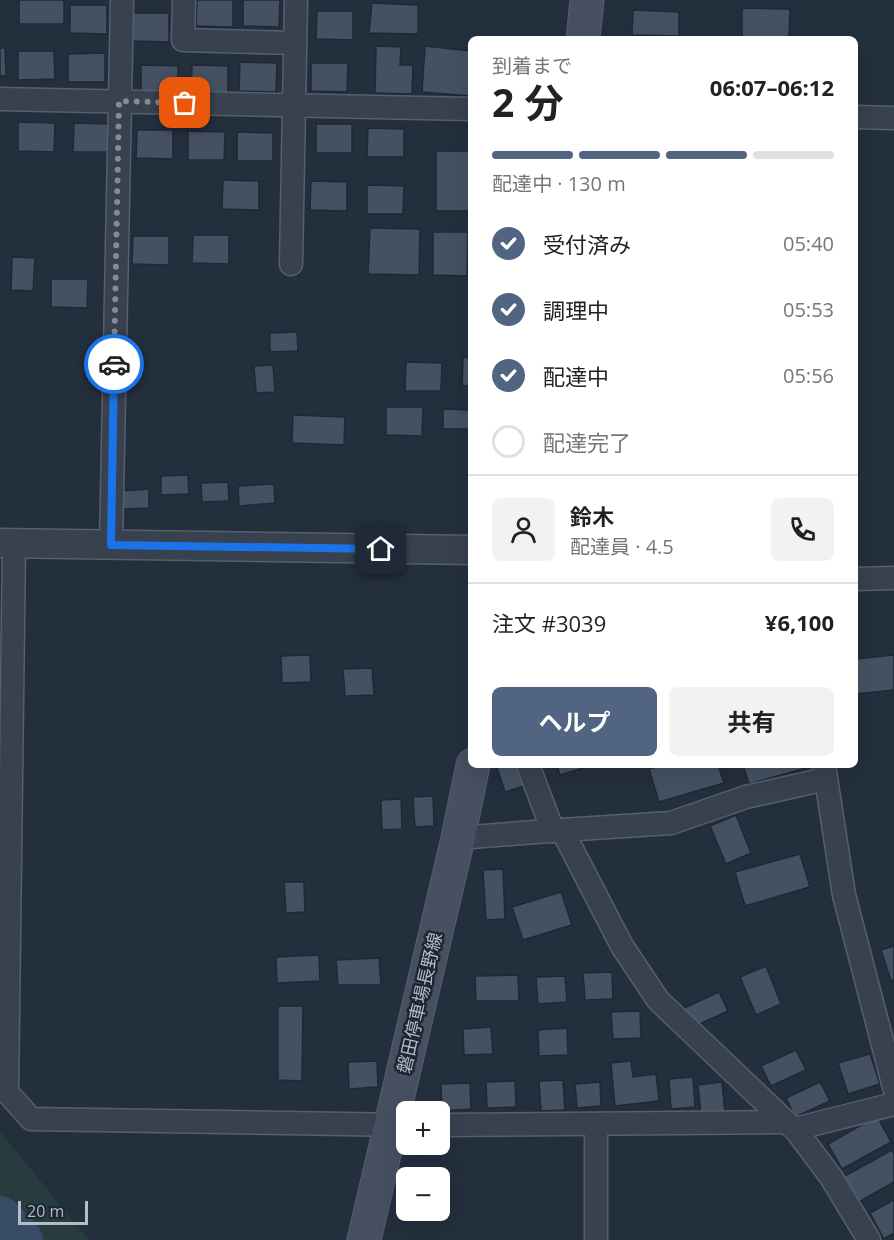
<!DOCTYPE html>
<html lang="ja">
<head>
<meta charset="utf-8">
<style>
  :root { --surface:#fff; --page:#f2f2f2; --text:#222; --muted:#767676; --line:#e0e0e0; --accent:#516482 }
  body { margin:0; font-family:"Open Sans","Noto Sans JP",sans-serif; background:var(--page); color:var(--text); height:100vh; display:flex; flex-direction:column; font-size:22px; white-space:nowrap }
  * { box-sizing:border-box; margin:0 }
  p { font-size:20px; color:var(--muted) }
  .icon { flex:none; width:33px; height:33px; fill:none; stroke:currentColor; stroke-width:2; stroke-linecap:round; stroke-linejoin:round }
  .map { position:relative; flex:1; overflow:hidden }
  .panel { position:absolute; left:468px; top:36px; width:390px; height:732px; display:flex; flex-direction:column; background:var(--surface); border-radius:9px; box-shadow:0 6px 24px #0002 }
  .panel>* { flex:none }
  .fabs { position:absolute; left:396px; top:1101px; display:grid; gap:12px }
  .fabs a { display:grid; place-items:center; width:54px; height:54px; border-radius:9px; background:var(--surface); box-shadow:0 6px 24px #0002; font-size:30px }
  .scale { position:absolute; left:18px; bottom:15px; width:70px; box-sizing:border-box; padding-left:6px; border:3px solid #b4bcc9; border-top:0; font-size:16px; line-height:21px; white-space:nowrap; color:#b4bcc9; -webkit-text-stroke:4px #1d2633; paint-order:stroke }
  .pin { position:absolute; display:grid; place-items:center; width:51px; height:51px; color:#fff; margin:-26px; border-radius:12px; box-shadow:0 3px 9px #0006 }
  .courier { position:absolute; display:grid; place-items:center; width:60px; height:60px; margin:-30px; border:4px solid #1a73e8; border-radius:50%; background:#fff; color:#222; box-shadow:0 2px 8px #0007 }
  .headline em { font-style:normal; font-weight:700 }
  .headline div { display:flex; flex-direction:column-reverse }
  .headline { display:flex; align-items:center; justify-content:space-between; height:102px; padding:0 24px }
  h1 { font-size:39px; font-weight:700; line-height:45px }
  .bar { display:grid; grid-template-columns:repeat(4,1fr); gap:9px 6px; align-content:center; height:72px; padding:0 24px }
  .bar i { height:8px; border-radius:4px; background:var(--line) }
  .bar .active { background:var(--accent) }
  .bar p { grid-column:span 4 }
  .line { display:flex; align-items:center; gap:15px; padding:0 24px; border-top:2px solid var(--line) }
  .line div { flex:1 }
  .round { display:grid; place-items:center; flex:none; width:63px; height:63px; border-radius:9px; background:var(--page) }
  ol { padding:0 24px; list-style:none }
  li { display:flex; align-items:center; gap:18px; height:66px }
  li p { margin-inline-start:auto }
  li .icon { padding:6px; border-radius:50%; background:var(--accent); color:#fff; stroke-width:4 }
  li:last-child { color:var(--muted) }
  li i { width:33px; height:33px; border:3px solid var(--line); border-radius:50% }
  .primary-button { display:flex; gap:12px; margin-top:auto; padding:12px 24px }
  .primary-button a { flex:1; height:69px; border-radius:9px; background:var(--accent); color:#fff; font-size:24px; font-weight:700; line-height:69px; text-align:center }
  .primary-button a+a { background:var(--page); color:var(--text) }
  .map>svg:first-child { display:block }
  .green { fill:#263c3f }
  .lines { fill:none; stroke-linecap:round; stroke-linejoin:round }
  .river { stroke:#394c67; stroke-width:42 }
  .building { fill:#455162; stroke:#1f2835; stroke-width:1.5 }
  .minor-casing { stroke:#565f6c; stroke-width:25 }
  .tertiary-casing { stroke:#565f6c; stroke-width:31 }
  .secondary-casing { stroke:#565f6c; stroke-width:35 }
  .minor { stroke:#38414e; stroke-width:22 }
  .tertiary { stroke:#38414e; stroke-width:28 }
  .secondary { stroke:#465061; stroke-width:33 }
  .done { stroke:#828b98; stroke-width:6; stroke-dasharray:0 10.8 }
  .route { stroke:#1a73e8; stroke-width:8 }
  .labels { text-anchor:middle; stroke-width:5; stroke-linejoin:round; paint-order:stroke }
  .street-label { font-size:18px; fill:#b4bcc9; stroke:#1d2633 }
</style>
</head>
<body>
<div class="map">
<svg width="894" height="1240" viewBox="0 0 894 1240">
  <rect width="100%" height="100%" fill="#242f3e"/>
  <polygon class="green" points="0,1132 89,1240 0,1240"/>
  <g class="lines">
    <polyline class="river" points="0,1217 22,1240"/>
  </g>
  <g class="building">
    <rect x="19" y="0" width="45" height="24"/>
    <polygon points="197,0 233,0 233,27 196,26"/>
    <polygon points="243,0 280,0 279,27 243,26"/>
    <polygon points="372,3 418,5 418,34 369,33"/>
    <polygon points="70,5 107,5 107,34 70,33"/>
    <polygon points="742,8 790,9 789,38 742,38"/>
    <polygon points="633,10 679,12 679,36 632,35"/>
    <polygon points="317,11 353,11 353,40 316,39"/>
    <polygon points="133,13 169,13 169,42 132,41"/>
    <polygon points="376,46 401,47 400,65 413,65 412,94 375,93"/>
    <polygon points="425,46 471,51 471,96 422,92"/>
    <polygon points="0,48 5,48 6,76 0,76"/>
    <polygon points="18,51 54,51 55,79 18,80"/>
    <polygon points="105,53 105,82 68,82 68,54"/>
    <polygon points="240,62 277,63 276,92 239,91"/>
    <polygon points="311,63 348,63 347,92 311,91"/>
    <polygon points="141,65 178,66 178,94 141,94"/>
    <polygon points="192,65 228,66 228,95 191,94"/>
    <polygon points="18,122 55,123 54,152 18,151"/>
    <polygon points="74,123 110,124 110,152 73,152"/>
    <rect x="316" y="124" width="36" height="29"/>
    <polygon points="368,128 404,129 404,157 367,157"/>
    <polygon points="137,130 173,130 173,159 136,158"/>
    <polygon points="188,131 225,132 224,160 188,160"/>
    <polygon points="237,132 273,133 273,161 237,161"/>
    <rect x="436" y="151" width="35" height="60"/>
    <polygon points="223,180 259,181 259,210 222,209"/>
    <polygon points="311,181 347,182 347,211 310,210"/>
    <polygon points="367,185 404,186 403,214 367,214"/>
    <polygon points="370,228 420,229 419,275 368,274"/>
    <polygon points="433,232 468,232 467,276 433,275"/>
    <polygon points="193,235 229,235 229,264 192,263"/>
    <polygon points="133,236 169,236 169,265 132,264"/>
    <polygon points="12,257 35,258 33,291 11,290"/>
    <polygon points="51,279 88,279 87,308 51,307"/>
    <polygon points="297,332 298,351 270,352 270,333"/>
    <polygon points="463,357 471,358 471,386 462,386"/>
    <polygon points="406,362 442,363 441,391 405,391"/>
    <polygon points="273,365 275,392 256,393 254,366"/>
    <polygon points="386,407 423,407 422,436 386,435"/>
    <polygon points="443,409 471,410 471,429 443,429"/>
    <polygon points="293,415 345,417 344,445 292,443"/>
    <polygon points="188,475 189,494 161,495 161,476"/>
    <polygon points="228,482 229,501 202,502 201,483"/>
    <polygon points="274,484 275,503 239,506 238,486"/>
    <polygon points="149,489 149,508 122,509 121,491"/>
    <polygon points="310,655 311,682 282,683 281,656"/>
    <polygon points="894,655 894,690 855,694 855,659"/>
    <polygon points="372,668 374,695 345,696 343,669"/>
    <polygon points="496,765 516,765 524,786 505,792"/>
    <polygon points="557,765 593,765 560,775"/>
    <polygon points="662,765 718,765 724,783 659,802 649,769"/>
    <polygon points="743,765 805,765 806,768 749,784"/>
    <polygon points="433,796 434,826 415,827 413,797"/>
    <polygon points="401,799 402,829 382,830 381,800"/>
    <polygon points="736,815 751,853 726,864 710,826"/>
    <polygon points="800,854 810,887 745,906 735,872"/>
    <polygon points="503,869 505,919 486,920 483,870"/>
    <polygon points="284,882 304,882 305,912 286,913"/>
    <polygon points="561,892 572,925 523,940 512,907"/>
    <polygon points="894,946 894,980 891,981 881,950"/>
    <polygon points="319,955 320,981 277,983 276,957"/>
    <polygon points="379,958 381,985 338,985 336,960"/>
    <polygon points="766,966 781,1004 756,1015 740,977"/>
    <polygon points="612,972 613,999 585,1000 583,973"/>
    <polygon points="518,975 519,1001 476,1001 475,976"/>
    <polygon points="565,976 567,1002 538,1004 536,977"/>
    <polygon points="719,992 728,1011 693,1027 684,1008"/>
    <polygon points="278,1006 303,1006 302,1081 278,1080"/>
    <polygon points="640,1011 641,1038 613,1039 611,1012"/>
    <polygon points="491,1027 493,1054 464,1055 463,1029"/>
    <polygon points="567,1028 568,1055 539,1056 538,1030"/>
    <polygon points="796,1050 806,1070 771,1086 761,1066"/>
    <polygon points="870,1054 880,1084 848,1094 838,1063"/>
    <polygon points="377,1061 378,1087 349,1089 348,1062"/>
    <polygon points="631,1061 633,1077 656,1074 659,1101 615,1106 611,1063"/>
    <polygon points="693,1077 695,1107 671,1109 669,1079"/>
    <polygon points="563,1080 565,1110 541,1111 539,1081"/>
    <polygon points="515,1081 516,1107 487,1108 486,1082"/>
    <polygon points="600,1082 601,1106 577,1108 575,1084"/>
    <polygon points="722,1082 725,1113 701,1115 698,1085"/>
    <polygon points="820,1082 830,1101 795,1117 786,1098"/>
    <polygon points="470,1083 471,1109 442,1111 441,1084"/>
    <polygon points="877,1116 891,1142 842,1169 828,1144"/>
    <polygon points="892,1150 894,1154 894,1182 857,1203 843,1177"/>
    <polygon points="894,1200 894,1233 884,1239 870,1213"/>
  </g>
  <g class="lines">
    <defs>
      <g id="minor">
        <polyline points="184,0 183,40 295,43"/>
        <polyline points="0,99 471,109"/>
        <polyline points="855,117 894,118"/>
        <polyline points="291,264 296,0"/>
        <polyline points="14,544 7,1092 31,1119 405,1125"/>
        <polyline points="111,545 122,0"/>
        <polyline points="855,579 894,578"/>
        <polyline points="528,765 553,831"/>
        <polyline points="824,765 844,895 894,1087"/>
        <polyline points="562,830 671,823 746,797 826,779"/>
        <polyline points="458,838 562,830 622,946 658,1000 786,1122 795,1129 894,1104"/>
        <polyline points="440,1125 786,1122"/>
        <polyline points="795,1129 831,1177 869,1240"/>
        <polyline points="596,1240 596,1125"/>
      </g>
      <polyline id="tertiary" points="0,543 471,550"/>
      <g id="secondary">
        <polyline points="583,39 587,0"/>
        <polyline points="364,1240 458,838 473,765"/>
      </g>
    </defs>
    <use href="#minor" class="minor-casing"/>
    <use href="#tertiary" class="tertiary-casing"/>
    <use href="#secondary" class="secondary-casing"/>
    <use href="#minor" class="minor"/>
    <use href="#tertiary" class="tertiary"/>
    <use href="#secondary" class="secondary"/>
  </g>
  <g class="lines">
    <polyline class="done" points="114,364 119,101 185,103"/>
    <polyline class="route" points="114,364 111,545 381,549"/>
  </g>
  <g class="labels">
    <g class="street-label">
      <text transform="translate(420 1003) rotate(-77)" y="6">磐田停車場長野線</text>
    </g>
  </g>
</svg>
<div class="fabs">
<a>+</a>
<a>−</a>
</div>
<div class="scale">20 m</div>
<div class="pin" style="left:185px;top:103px;background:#ea580c"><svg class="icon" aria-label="bag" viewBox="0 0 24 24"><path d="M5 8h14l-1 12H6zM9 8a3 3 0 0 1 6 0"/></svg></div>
<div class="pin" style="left:381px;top:549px;background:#1f2937"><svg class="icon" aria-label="home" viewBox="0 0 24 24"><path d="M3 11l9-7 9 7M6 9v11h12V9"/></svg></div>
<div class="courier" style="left:114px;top:364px"><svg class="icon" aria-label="car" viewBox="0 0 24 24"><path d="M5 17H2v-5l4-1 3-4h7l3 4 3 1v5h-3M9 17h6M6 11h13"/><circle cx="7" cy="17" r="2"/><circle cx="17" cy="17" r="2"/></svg></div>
<section class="panel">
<div class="headline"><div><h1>2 分</h1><p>到着まで</p></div><em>06:07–06:12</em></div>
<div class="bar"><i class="active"></i><i class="active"></i><i class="active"></i><i></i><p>配達中 · 130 m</p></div>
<ol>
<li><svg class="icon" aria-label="check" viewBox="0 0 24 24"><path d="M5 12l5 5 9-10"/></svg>受付済み<p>05:40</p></li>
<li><svg class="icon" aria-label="check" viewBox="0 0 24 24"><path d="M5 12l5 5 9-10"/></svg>調理中<p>05:53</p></li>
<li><svg class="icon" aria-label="check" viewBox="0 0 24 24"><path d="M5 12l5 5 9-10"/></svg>配達中<p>05:56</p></li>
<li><i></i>配達完了</li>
</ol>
<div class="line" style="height:108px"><a class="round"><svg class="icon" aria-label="person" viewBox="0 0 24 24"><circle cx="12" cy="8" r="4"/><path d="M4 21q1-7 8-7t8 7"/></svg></a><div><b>鈴木</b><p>配達員 · 4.5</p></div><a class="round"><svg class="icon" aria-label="phone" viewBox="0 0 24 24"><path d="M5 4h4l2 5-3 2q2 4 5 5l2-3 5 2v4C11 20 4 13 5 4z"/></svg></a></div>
<div class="line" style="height:78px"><div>注文 #3039</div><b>¥6,100</b></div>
<div class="primary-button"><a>ヘルプ</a><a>共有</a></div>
</section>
</div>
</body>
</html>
